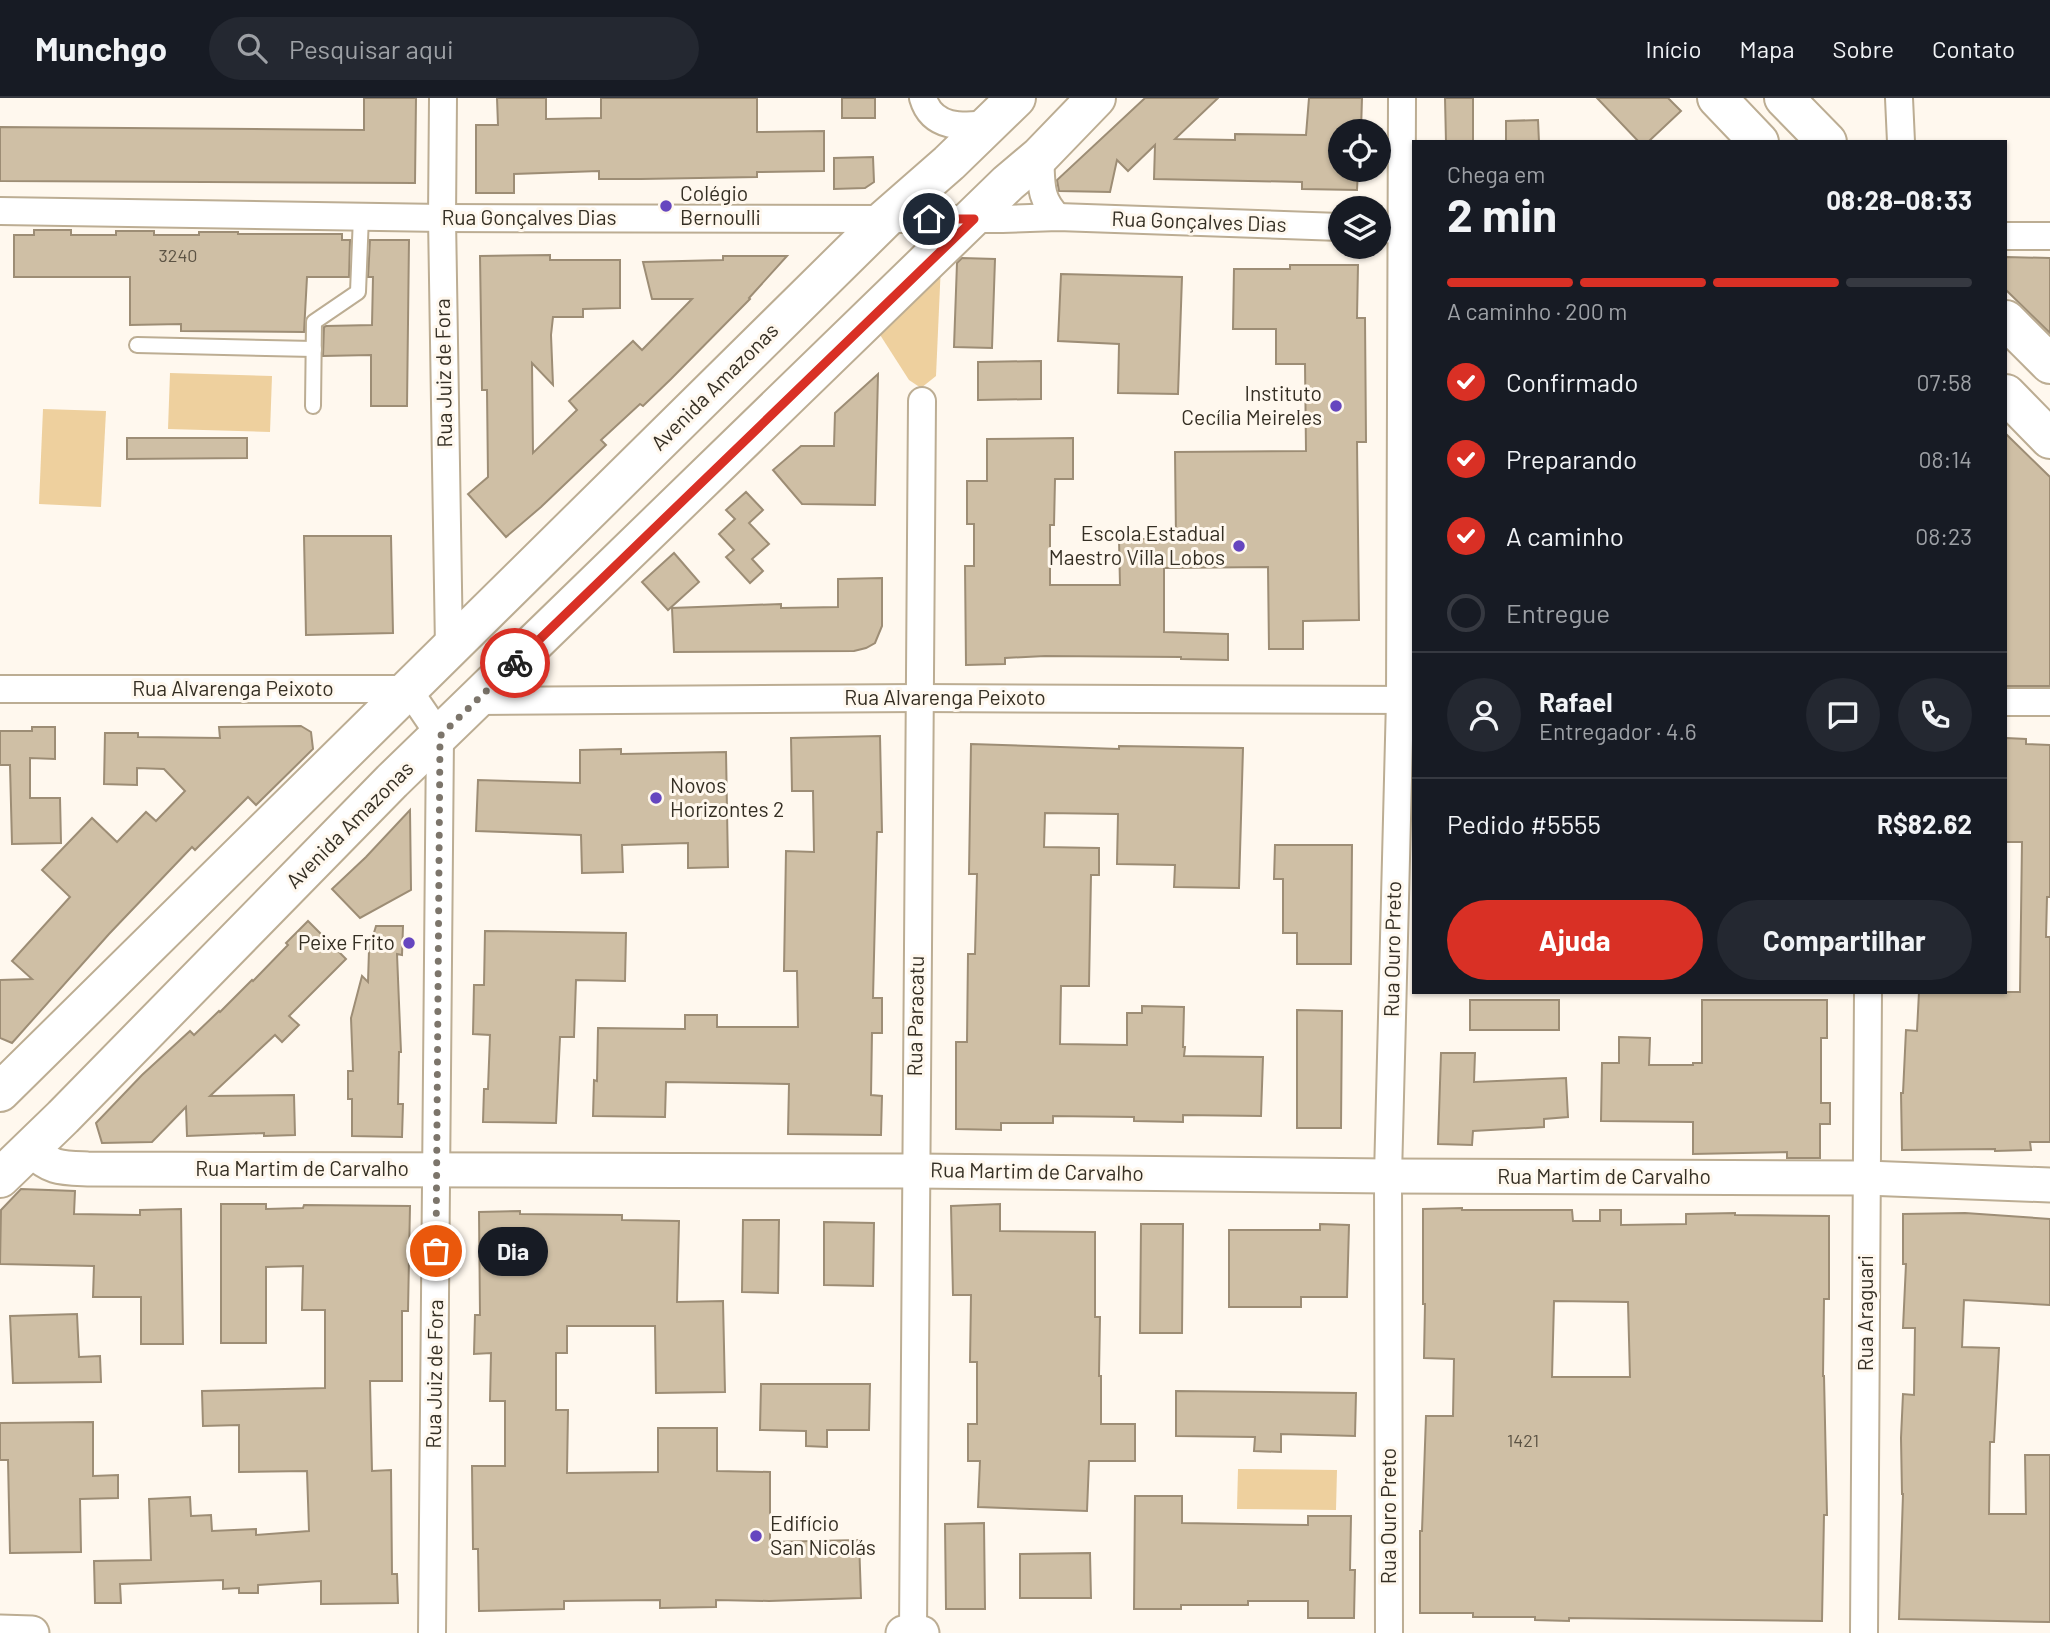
<!DOCTYPE html>
<html lang="pt">
<head>
<meta charset="utf-8">
<style>
  :root { --surface:#171b24; --page:#242831; --text:#f1f3f6; --muted:#9ea1a6; --line:#363941; --accent:#d93025 }
  body { margin:0; font-family:Barlow,sans-serif; background:var(--page); color:var(--text); height:100vh; display:flex; flex-direction:column; font-size:26px; white-space:nowrap }
  * { box-sizing:border-box; margin:0 }
  p { font-size:23px; color:var(--muted) }
  .icon { flex:none; width:38px; height:38px; fill:none; stroke:currentColor; stroke-width:2; stroke-linecap:round; stroke-linejoin:round }
  .map { position:relative; flex:1; overflow:hidden }
  .sheet { position:absolute; left:1412px; top:42px; width:595px; height:854px; display:flex; flex-direction:column; background:var(--surface); border-radius:0px; box-shadow:0 2px 5px #0004 }
  .sheet>* { flex:none }
  .fabs { position:absolute; left:1328px; top:21px; display:grid; gap:14px }
  .fabs a { display:grid; place-items:center; width:63px; height:63px; border-radius:50%; background:var(--surface); box-shadow:0 2px 5px #0004; font-size:35px }
  .pin { position:absolute; display:grid; place-items:center; width:60px; height:60px; color:#fff; margin:-30px; border:4px solid #fff; border-radius:50%; box-shadow:0 2px 7px #0007 }
  .courier { position:absolute; display:grid; place-items:center; width:70px; height:70px; margin:-35px; border:5px solid #d93025; border-radius:50%; background:#fff; color:#222; box-shadow:0 2px 9px #0007 }
  .bubble { position:absolute; height:49px; border-radius:24px; background:var(--surface); box-shadow:0 2px 5px #0004; font-size:23px; font-weight:700; line-height:49px; text-align:center }
  .headline em { font-style:normal; font-weight:700 }
  .headline div { display:flex; flex-direction:column-reverse }
  .headline { display:flex; align-items:center; justify-content:space-between; height:119px; padding:0 35px }
  h1 { font-size:46px; font-weight:700; line-height:52px }
  .bar { display:grid; grid-template-columns:repeat(4,1fr); gap:10px 7px; align-content:center; height:84px; padding:0 35px }
  .bar i { height:9px; border-radius:5px; background:var(--line) }
  .bar .current { background:var(--accent) }
  .bar p { grid-column:span 4 }
  .line { display:flex; align-items:center; gap:18px; padding:0 35px; border-top:2px solid var(--line) }
  .line div { flex:1 }
  .round { display:grid; place-items:center; flex:none; width:74px; height:74px; border-radius:37px; background:var(--page) }
  ol { padding:0 35px; list-style:none }
  li { display:flex; align-items:center; gap:21px; height:77px }
  li p { margin-inline-start:auto }
  li .icon { padding:7px; border-radius:50%; background:var(--accent); color:#fff; stroke-width:4 }
  li:last-child { color:var(--muted) }
  li i { width:38px; height:38px; border:4px solid var(--line); border-radius:50% }
  .primary-button { display:flex; gap:14px; margin-top:auto; padding:14px 35px }
  .primary-button a { flex:1; height:80px; border-radius:42px; background:var(--accent); color:#fff; font-size:28px; font-weight:700; line-height:80px; text-align:center }
  .primary-button a+a { background:var(--page); color:var(--text) }
  header { display:flex; align-items:center; gap:42px; box-sizing:border-box; height:98px; padding:0 35px; background:var(--surface); border-bottom:2px solid var(--line) }
  header strong { font-size:33px }
  nav { display:flex; gap:38px; margin-inline-start:auto; font-size:24px }
  .search { width:490px; height:63px; background:var(--page); display:flex; align-items:center; gap:18px; box-sizing:border-box; padding:0 24px; border-radius:38px; color:var(--muted); font-size:26px }
  .map>svg:first-child { display:block }
  .green { fill:#eed09e }
  .building { fill:#cfbfa5; stroke:#9d8d75; stroke-width:2; fill-rule:evenodd }
  .lines { fill:none; stroke-linecap:round; stroke-linejoin:round }
  .service-casing { stroke:#bcad93; stroke-width:18 }
  .minor-casing { stroke:#bcad93; stroke-width:30 }
  .tertiary-casing { stroke:#bcad93; stroke-width:37 }
  .secondary-casing { stroke:#bcad93; stroke-width:42 }
  .primary-casing { stroke:#bcad93; stroke-width:42 }
  .service { stroke:#fff; stroke-width:14 }
  .minor { stroke:#fff; stroke-width:26 }
  .tertiary { stroke:#fff; stroke-width:33 }
  .secondary { stroke:#fff; stroke-width:38 }
  .primary { stroke:#fff; stroke-width:38 }
  .done { stroke:#7c756b; stroke-width:7; stroke-dasharray:0 12.6 }
  .route { stroke:#d93025; stroke-width:9 }
  .poi-dot { fill:#6646bf; stroke:#fff8ee; stroke-width:2.5 }
  .labels { text-anchor:middle; stroke-width:6; stroke-linejoin:round; paint-order:stroke }
  .number-label { font-size:18px; fill:#5c5344 }
  .poi-label { font-size:21px; fill:#352f24; stroke:#fff8ee; text-anchor:start }
  .street-label { font-size:21px; fill:#352f24; stroke:#fff8ee }
</style>
</head>
<body>
<header>
<strong>Munchgo</strong>
<div class="search"><svg class="icon" aria-label="search" viewBox="0 0 24 24"><circle cx="10" cy="10" r="6"/><path d="M15 15l6 6"/></svg>Pesquisar aqui</div>
<nav><a>Início</a><a>Mapa</a><a>Sobre</a><a>Contato</a></nav>
</header>
<div class="map">
<svg width="2050" height="1535" viewBox="0 0 2050 1535">
  <rect width="100%" height="100%" fill="#fff8ee"/>
  <g class="green">
    <polygon points="941,166 936,278 921,290 909,282 875,229"/>
    <polygon points="170,275 272,278 270,334 168,331"/>
    <polygon points="43,311 106,313 101,409 39,406"/>
    <polygon points="1238,1371 1337,1372 1336,1412 1237,1411"/>
  </g>
  <g class="building">
    <polygon points="364,0 416,0 415,85 0,83 0,29 364,32"/>
    <polygon points="497,0 546,0 546,21 601,20 601,0 757,0 757,34 824,33 824,73 757,74 757,79 641,81 599,81 599,73 514,76 514,95 476,95 476,27 498,27"/>
    <rect x="842" y="0" width="33" height="20"/>
    <polygon points="1145,0 1218,0 1175,41 1235,42 1235,36 1306,37 1309,0 1362,0 1361,33 1340,33 1340,72 1358,72 1357,92 1302,91 1302,84 1154,81 1155,47 1128,73 1117,62 1110,94 1059,93 1057,82"/>
    <polygon points="1445,0 1473,0 1473,44 1446,44"/>
    <polygon points="1597,0 1668,0 1681,13 1648,44 1639,44"/>
    <polygon points="1538,22 1539,44 1506,44 1506,23"/>
    <polygon points="873,59 874,84 865,90 834,91 834,60"/>
    <polygon points="34,132 71,132 71,137 116,137 116,133 154,133 154,137 199,137 199,134 238,134 238,136 342,136 342,142 350,142 349,179 307,179 304,234 181,233 181,226 130,227 130,179 14,179 14,137 34,137"/>
    <polygon points="370,142 409,142 407,308 371,308 371,257 323,258 324,229 326,228 372,227 373,179 368,179"/>
    <polygon points="550,157 550,162 620,162 620,210 583,211 583,219 553,219 551,237 553,287 532,265 533,355 577,312 569,303 633,243 642,252 692,201 652,201 643,164 723,162 723,158 787,158 749,200 750,201 671,281 643,308 640,306 601,342 606,347 541,409 506,439 468,396 488,379 487,292 482,292 480,158"/>
    <polygon points="2006,159 2050,160 2050,235 2006,192"/>
    <polygon points="962,160 995,161 992,250 954,249 957,165"/>
    <polygon points="1290,167 1358,167 1357,220 1365,220 1366,344 1357,344 1359,522 1303,523 1303,551 1269,551 1268,469 1164,470 1164,534 1228,536 1228,562 1181,561 1181,559 1045,558 1005,560 1005,566 966,567 965,468 974,468 974,426 967,426 967,383 987,383 987,341 1073,340 1073,381 1055,381 1054,427 1050,427 1050,487 1120,487 1119,441 1176,441 1175,354 1306,353 1305,266 1276,266 1276,231 1233,231 1234,171 1290,171"/>
    <polygon points="1061,176 1182,179 1178,296 1118,295 1119,246 1058,243"/>
    <polygon points="1041,263 1041,301 978,302 978,264"/>
    <polygon points="878,276 875,407 802,406 773,372 801,348 834,348 835,315"/>
    <polygon points="2006,336 2050,379 2050,588 2006,588"/>
    <polygon points="127,340 247,340 247,360 127,361"/>
    <polygon points="746,394 763,412 749,425 769,446 752,461 763,473 750,485 726,459 734,452 719,436 735,421 726,412"/>
    <polygon points="304,438 391,438 393,535 306,537"/>
    <polygon points="674,455 699,484 668,512 642,484"/>
    <polygon points="882,480 882,528 875,545 866,550 854,553 674,554 672,510 781,506 781,510 838,509 838,481"/>
    <polygon points="301,628 311,634 313,651 256,707 248,699 195,752 192,749 109,836 12,945 0,940 0,882 32,881 12,863 70,799 42,772 92,720 117,744 146,714 156,723 185,693 164,671 137,670 137,687 104,686 105,635 138,635 138,639 220,640 219,629"/>
    <polygon points="32,629 55,629 55,661 30,660 30,700 60,700 61,745 12,746 10,667 0,667 0,633 32,633"/>
    <polygon points="880,638 882,734 877,734 873,900 882,900 882,935 872,935 871,997 882,998 881,1037 788,1036 789,986 666,984 665,1019 593,1018 594,982 597,983 598,930 685,931 685,917 717,917 717,929 798,929 797,873 784,873 786,753 814,754 813,693 792,693 791,640"/>
    <polygon points="2006,640 2026,641 2026,646 2050,647 2050,799 2047,799 2046,839 2050,839 2050,1044 2030,1044 2031,1052 1995,1053 1995,1051 1902,1052 1901,995 1903,995 1906,932 1917,933 1919,894 2020,894 2022,744 2006,744"/>
    <polygon points="971,646 1119,651 1119,648 1243,650 1239,790 1174,789 1175,767 1117,766 1118,716 1045,715 1044,749 1099,750 1099,777 1091,777 1089,888 1061,888 1060,946 1127,947 1127,915 1142,915 1142,908 1184,909 1183,949 1185,949 1184,958 1263,959 1261,1018 1183,1017 1183,1024 1134,1023 1134,1019 1053,1018 1053,1025 1001,1025 1001,1032 956,1031 956,944 967,944 968,856 975,856 977,776 969,776"/>
    <polygon points="621,651 621,656 726,654 728,769 688,770 688,745 622,747 623,774 582,775 581,737 476,733 478,682 580,685 580,652"/>
    <polygon points="410,712 411,792 360,820 332,791 366,759"/>
    <polygon points="1275,747 1352,747 1351,866 1297,866 1297,835 1283,835 1283,781 1274,781"/>
    <polygon points="308,823 346,861 289,918 299,927 282,944 275,937 210,998 294,997 295,1037 264,1038 264,1035 187,1038 186,1009 152,1044 102,1045 96,1025 142,977 190,933 194,937 219,913 220,914 252,882 253,883 288,847 286,845"/>
    <polygon points="376,828 403,828 402,857 397,856 401,954 399,954 398,1006 403,1006 402,1039 352,1038 352,1001 348,1001 348,973 353,973 351,920 362,878 368,884 369,852"/>
    <polygon points="485,833 626,835 625,883 576,882 574,939 560,939 556,1025 483,1024 484,991 488,991 490,937 473,936 474,887 484,887"/>
    <rect x="1470" y="902" width="89" height="30"/>
    <polygon points="1702,902 1827,902 1827,940 1821,940 1821,1005 1830,1005 1830,1026 1820,1026 1820,1060 1787,1060 1787,1054 1693,1056 1693,1024 1601,1023 1602,965 1619,965 1619,939 1650,940 1649,967 1693,967 1693,965 1702,965"/>
    <polygon points="1297,912 1342,913 1341,1030 1297,1030"/>
    <polygon points="1441,955 1475,955 1474,984 1566,980 1568,1019 1544,1021 1544,1029 1473,1033 1472,1047 1438,1046"/>
    <polygon points="21,1091 75,1093 74,1116 140,1117 140,1112 181,1111 183,1246 141,1246 141,1199 93,1199 94,1168 0,1166 1,1112"/>
    <polygon points="221,1106 266,1106 266,1111 303,1110 304,1107 410,1108 408,1213 402,1213 402,1283 370,1283 372,1373 391,1372 392,1476 397,1476 398,1505 321,1506 321,1483 258,1487 258,1495 239,1495 239,1490 223,1491 223,1482 120,1486 121,1505 95,1505 94,1463 151,1462 149,1401 190,1399 191,1418 211,1417 212,1433 256,1431 256,1437 309,1433 307,1373 239,1374 239,1327 203,1328 202,1293 325,1290 325,1212 302,1212 303,1168 266,1169 266,1245 221,1245"/>
    <polygon points="1000,1106 1000,1133 1095,1134 1095,1219 1100,1219 1099,1278 1101,1278 1101,1326 1135,1326 1135,1363 1089,1363 1087,1413 978,1409 980,1363 968,1363 968,1326 977,1326 977,1264 970,1264 971,1197 953,1197 951,1108"/>
    <path d="M1462,1110V1112H1572L1573,1123H1600V1112H1621V1127L1686,1126V1116L1735,1115V1117L1829,1118V1201H1824L1823,1278H1824L1827,1417H1824L1822,1523L1569,1520V1523L1535,1522V1519H1473V1515H1420V1433H1422L1426,1318H1453L1454,1261L1424,1260L1425,1206H1423V1111ZM1554,1203L1628,1204L1630,1279H1552Z"/>
    <polygon points="520,1113 520,1116 622,1117 622,1122 679,1123 677,1204 723,1203 725,1294 656,1295 655,1228 567,1228 567,1255 556,1255 556,1312 568,1312 567,1375 658,1374 658,1330 717,1330 717,1373 770,1374 770,1444 859,1442 861,1500 769,1503 716,1502 716,1509 660,1510 660,1502 564,1503 564,1511 479,1513 478,1451 473,1451 472,1368 505,1368 505,1303 490,1303 491,1255 474,1256 475,1217 480,1217 479,1114"/>
    <polygon points="1965,1115 2050,1121 2050,1207 1964,1202 1962,1249 1999,1250 1994,1344 1990,1344 1989,1416 2026,1416 2025,1357 2050,1357 2050,1524 1899,1521 1903,1396 1902,1396 1901,1340 1903,1296 1914,1297 1915,1230 1903,1230 1906,1166 1903,1166 1903,1116"/>
    <polygon points="743,1122 779,1122 778,1195 742,1194"/>
    <polygon points="824,1124 874,1125 873,1188 824,1187"/>
    <polygon points="1141,1126 1183,1126 1182,1235 1140,1235"/>
    <polygon points="1320,1126 1349,1127 1347,1199 1301,1199 1301,1209 1229,1209 1229,1132 1320,1132"/>
    <polygon points="77,1216 79,1259 100,1258 101,1284 13,1285 10,1218"/>
    <polygon points="761,1286 870,1286 869,1332 827,1332 827,1349 806,1348 806,1333 760,1332"/>
    <polygon points="1176,1293 1356,1295 1355,1338 1281,1336 1281,1354 1254,1353 1255,1339 1176,1338"/>
    <polygon points="93,1324 93,1378 118,1377 118,1400 80,1401 81,1454 10,1455 8,1362 0,1362 0,1325"/>
    <polygon points="1135,1398 1182,1398 1182,1425 1308,1427 1308,1418 1351,1418 1350,1472 1355,1472 1354,1520 1308,1520 1308,1503 1248,1503 1248,1507 1181,1507 1181,1511 1134,1511"/>
    <polygon points="984,1425 985,1511 946,1511 945,1426"/>
    <polygon points="1090,1455 1091,1500 1020,1500 1020,1456"/>
  </g>
  <g class="lines">
    <defs>
      <g id="service">
        <polyline points="137,247 314,251"/>
        <polyline points="313,308 314,224 358,194 361,118"/>
      </g>
      <g id="minor">
        <polyline points="443,0 442,120 449,550"/>
        <path d="M923,0C932,31 963,29 989,26"/>
        <polyline points="1899,0 1901,44"/>
        <path d="M1040,58C1042,83 1038,100 1058,119"/>
        <polyline points="0,113 442,120 885,121 1002,121 1058,119 1340,129"/>
        <polyline points="1379,131 1414,132"/>
        <polyline points="2006,138 2050,138"/>
        <polyline points="0,591 408,591 440,638 432,1535"/>
        <polyline points="477,603 919,600 1414,602"/>
        <polyline points="2006,604 2050,604"/>
        <polyline points="913,1533 922,303"/>
        <polyline points="1389,1535 1388,1078 1400,602 1402,0"/>
        <polyline points="1864,1535 1868,894"/>
      </g>
      <g id="tertiary">
        <path d="M30,1051C52,1071 60,1070 88,1071L915,1073L1388,1078L1866,1080L2050,1087"/>
        <polyline points="0,1534 32,1535"/>
        <polyline points="903,1535 913,1533 922,1535"/>
      </g>
      <g id="secondary">
        <polyline points="1717,0 1759,44"/>
        <polyline points="1784,0 1827,44"/>
        <polyline points="2006,222 2050,266"/>
        <polyline points="2006,296 2050,341"/>
      </g>
      <g id="primary">
        <polyline points="0,994 885,121 949,65 1016,0"/>
        <polyline points="0,1080 63,1019 392,683 1008,85 1040,58 1096,0"/>
      </g>
    </defs>
    <use href="#service" class="service-casing"/>
    <use href="#minor" class="minor-casing"/>
    <use href="#tertiary" class="tertiary-casing"/>
    <use href="#secondary" class="secondary-casing"/>
    <use href="#primary" class="primary-casing"/>
    <use href="#service" class="service"/>
    <use href="#minor" class="minor"/>
    <use href="#tertiary" class="tertiary"/>
    <use href="#secondary" class="secondary"/>
    <use href="#primary" class="primary"/>
  </g>
  <g class="lines">
    <polyline class="done" points="436,1153 440,638 515,565"/>
    <polyline class="route" points="515,565 974,121 929,121"/>
  </g>
  <g class="poi-dot">
    <circle cx="666" cy="108" r="7"/>
    <circle cx="1336" cy="308" r="7"/>
    <circle cx="1239" cy="448" r="7"/>
    <circle cx="656" cy="700" r="7"/>
    <circle cx="409" cy="845" r="7"/>
    <circle cx="756" cy="1438" r="7"/>
  </g>
  <g class="labels">
    <g class="number-label">
      <text x="178" y="164">3240</text>
      <text x="1523" y="1349">1421</text>
    </g>
    <g class="poi-label">
      <text x="680" y="103">Colégio<tspan x="680" dy="24">Bernoulli</tspan></text>
      <text x="1322" y="303" text-anchor="end">Instituto<tspan x="1322" dy="24">Cecília Meireles</tspan></text>
      <text x="1225" y="443" text-anchor="end">Escola Estadual<tspan x="1225" dy="24">Maestro Villa Lobos</tspan></text>
      <text x="670" y="695">Novos<tspan x="670" dy="24">Horizontes 2</tspan></text>
      <text x="395" y="852" text-anchor="end">Peixe Frito</text>
      <text x="770" y="1433">Edifício<tspan x="770" dy="24">San Nicolás</tspan></text>
    </g>
    <g class="street-label">
      <text x="529" y="127">Rua Gonçalves Dias</text>
      <text transform="translate(1199 124) rotate(2)" y="7">Rua Gonçalves Dias</text>
      <text transform="translate(444 275) rotate(-91)" y="7">Rua Juiz de Fora</text>
      <text transform="translate(715 289) rotate(-45)" y="7">Avenida Amazonas</text>
      <text x="233" y="598">Rua Alvarenga Peixoto</text>
      <text x="945" y="607">Rua Alvarenga Peixoto</text>
      <text transform="translate(350 727) rotate(-45)" y="7">Avenida Amazonas</text>
      <text transform="translate(1393 851) rotate(-89)" y="7">Rua Ouro Preto</text>
      <text transform="translate(916 918) rotate(-89)" y="7">Rua Paracatu</text>
      <text x="302" y="1078">Rua Martim de Carvalho</text>
      <text transform="translate(1037 1074) rotate(1)" y="7">Rua Martim de Carvalho</text>
      <text x="1604" y="1086">Rua Martim de Carvalho</text>
      <text transform="translate(1866 1215) rotate(-90)" y="7">Rua Araguari</text>
      <text transform="translate(435 1276) rotate(-89)" y="7">Rua Juiz de Fora</text>
      <text transform="translate(1389 1418) rotate(-90)" y="7">Rua Ouro Preto</text>
    </g>
  </g>
</svg>
<div class="fabs">
<a><svg class="icon" aria-label="locate" viewBox="0 0 24 24"><circle cx="12" cy="12" r="6"/><path d="M12 2v4M12 18v4M2 12h4M18 12h4"/></svg></a>
<a><svg class="icon" aria-label="layers" viewBox="0 0 24 24"><path d="M12 4l9 5-9 5-9-5zM3 14l9 5 9-5"/></svg></a>
</div>
<div class="pin" style="left:436px;top:1153px;background:#ea580c"><svg class="icon" aria-label="bag" viewBox="0 0 24 24"><path d="M5 8h14l-1 12H6zM9 8a3 3 0 0 1 6 0"/></svg></div>
<div class="pin" style="left:929px;top:121px;background:#1f2937"><svg class="icon" aria-label="home" viewBox="0 0 24 24"><path d="M3 11l9-7 9 7M6 9v11h12V9"/></svg></div>
<div class="courier" style="left:515px;top:565px"><svg class="icon" aria-label="bike" viewBox="0 0 24 24"><circle cx="6" cy="16" r="4"/><circle cx="18" cy="16" r="4"/><path d="M6 16l4-8h5l3 8M10 8l3 8H6M13 5h3"/></svg></div>
<div class="bubble" style="left:478px;top:1129px;width:70px">Dia</div>
<section class="sheet">
<div class="headline"><div><h1>2 min</h1><p>Chega em</p></div><em>08:28–08:33</em></div>
<div class="bar"><i class="current"></i><i class="current"></i><i class="current"></i><i></i><p>A caminho · 200 m</p></div>
<ol>
<li><svg class="icon" aria-label="check" viewBox="0 0 24 24"><path d="M5 12l5 5 9-10"/></svg>Confirmado<p>07:58</p></li>
<li><svg class="icon" aria-label="check" viewBox="0 0 24 24"><path d="M5 12l5 5 9-10"/></svg>Preparando<p>08:14</p></li>
<li><svg class="icon" aria-label="check" viewBox="0 0 24 24"><path d="M5 12l5 5 9-10"/></svg>A caminho<p>08:23</p></li>
<li><i></i>Entregue</li>
</ol>
<div class="line" style="height:126px"><a class="round"><svg class="icon" aria-label="person" viewBox="0 0 24 24"><circle cx="12" cy="8" r="4"/><path d="M4 21q1-7 8-7t8 7"/></svg></a><div><b>Rafael</b><p>Entregador · 4.6</p></div><a class="round"><svg class="icon" aria-label="chat" viewBox="0 0 24 24"><path d="M4 5h16v11H9l-5 4z"/></svg></a><a class="round"><svg class="icon" aria-label="phone" viewBox="0 0 24 24"><path d="M5 4h4l2 5-3 2q2 4 5 5l2-3 5 2v4C11 20 4 13 5 4z"/></svg></a></div>
<div class="line" style="height:91px"><div>Pedido #5555</div><b>R$82.62</b></div>
<div class="primary-button"><a>Ajuda</a><a>Compartilhar</a></div>
</section>
</div>
</body>
</html>
